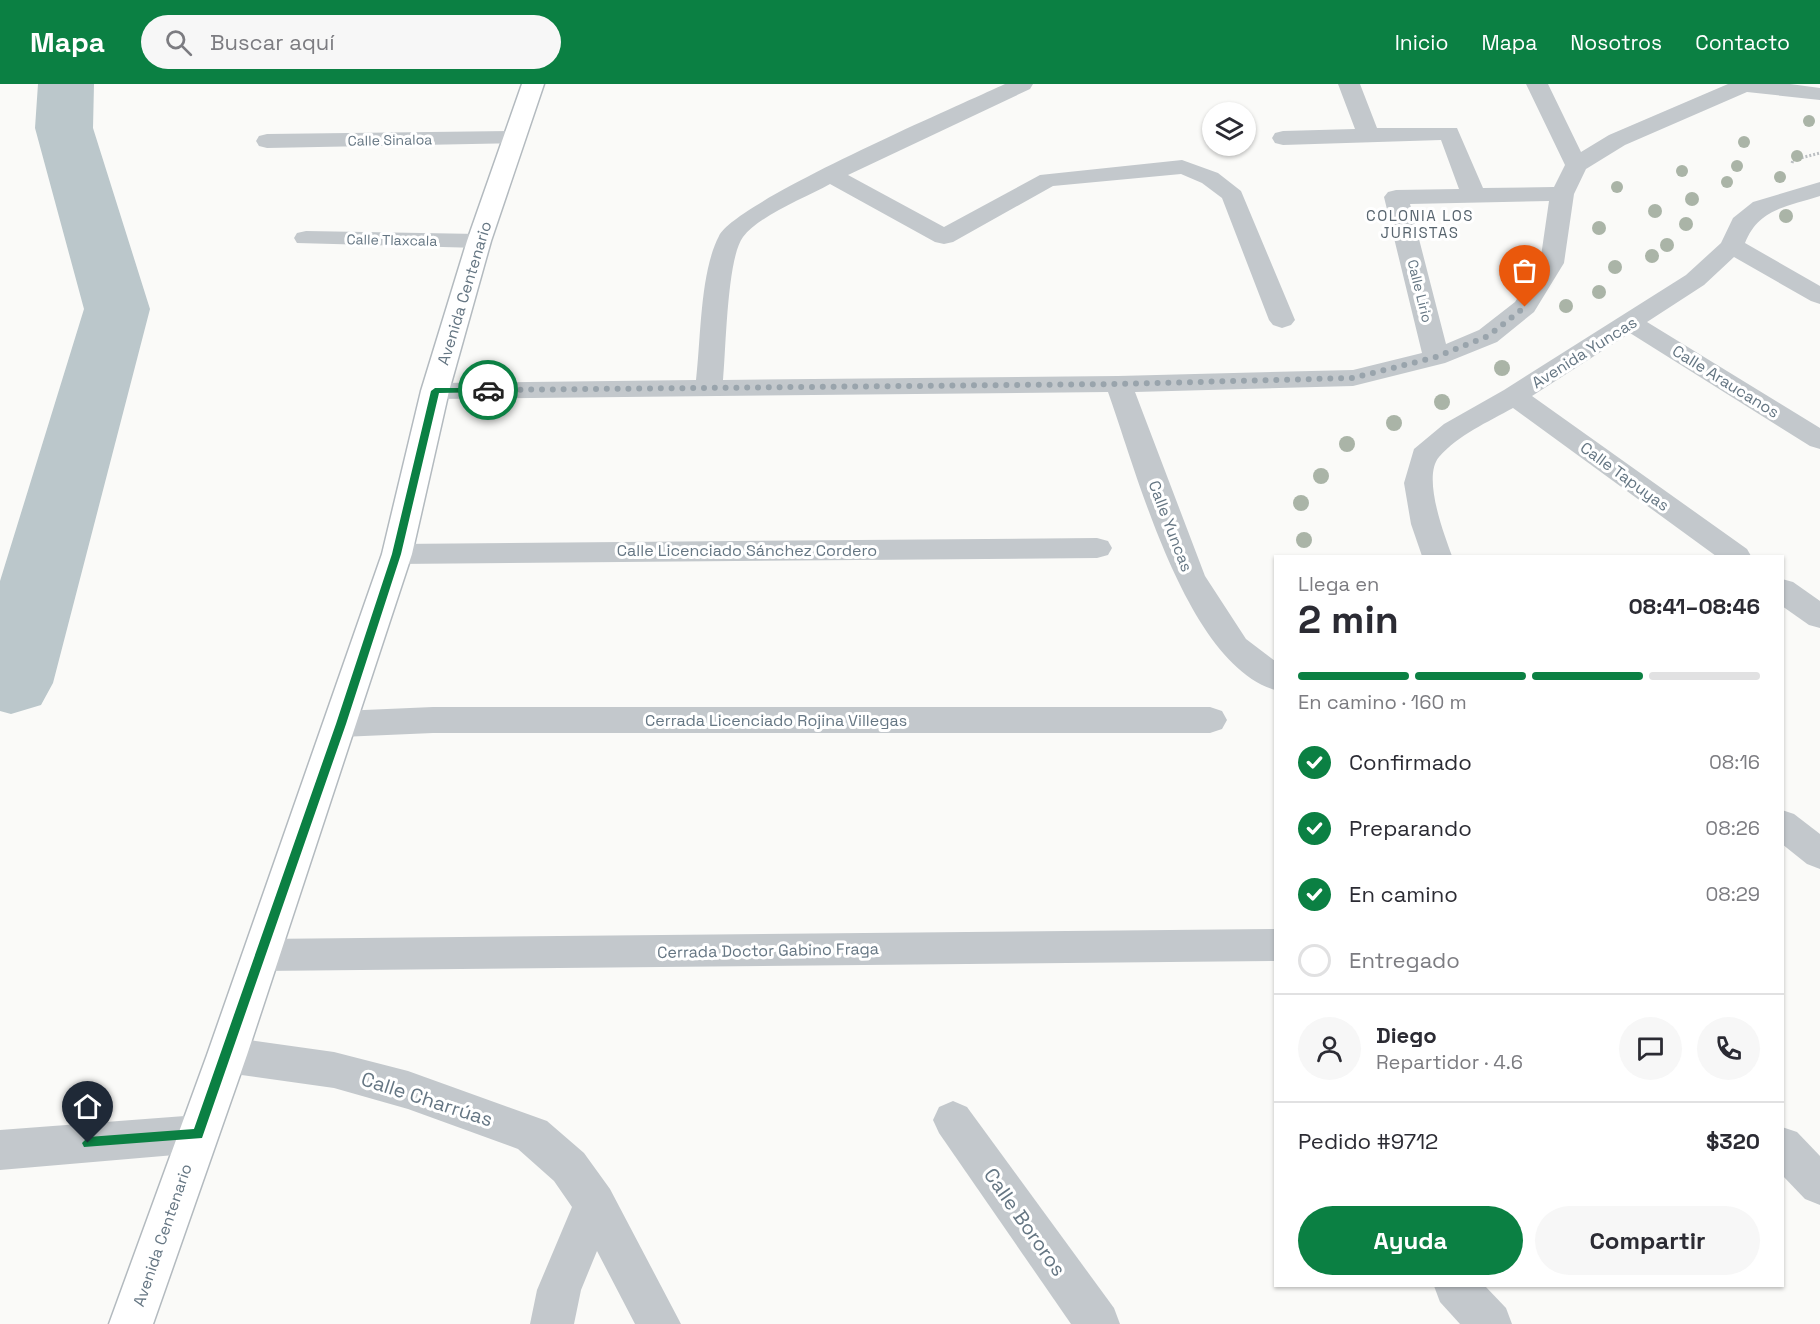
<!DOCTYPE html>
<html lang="es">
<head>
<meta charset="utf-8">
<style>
  :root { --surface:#fff; --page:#f7f7f7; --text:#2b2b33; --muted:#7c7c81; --line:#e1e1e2; --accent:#0b8043 }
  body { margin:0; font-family:"Space Grotesk",sans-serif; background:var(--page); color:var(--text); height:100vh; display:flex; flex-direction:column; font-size:22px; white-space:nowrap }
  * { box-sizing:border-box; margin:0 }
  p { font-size:20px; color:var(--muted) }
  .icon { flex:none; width:33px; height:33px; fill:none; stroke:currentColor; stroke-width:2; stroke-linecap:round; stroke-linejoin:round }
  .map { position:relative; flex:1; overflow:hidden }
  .details { position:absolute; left:1274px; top:471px; width:510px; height:732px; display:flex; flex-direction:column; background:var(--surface); border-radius:0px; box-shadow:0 2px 4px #0004 }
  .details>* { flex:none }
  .buttons { position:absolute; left:1202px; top:18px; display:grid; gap:12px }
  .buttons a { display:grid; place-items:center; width:54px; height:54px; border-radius:50%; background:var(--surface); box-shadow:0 2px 4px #0004; font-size:30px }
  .pin { position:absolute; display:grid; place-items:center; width:51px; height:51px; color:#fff; margin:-62px -26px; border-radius:50% 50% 50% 0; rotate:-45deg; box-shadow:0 0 6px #0007 }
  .pin .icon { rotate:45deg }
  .courier { position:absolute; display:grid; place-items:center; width:60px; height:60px; margin:-30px; border:4px solid #0b8043; border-radius:50%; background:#fff; color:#222; box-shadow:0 2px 8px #0007 }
  .head em { font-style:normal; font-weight:700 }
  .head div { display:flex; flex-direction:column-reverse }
  .head { display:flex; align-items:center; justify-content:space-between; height:102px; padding:0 24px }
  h1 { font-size:39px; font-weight:700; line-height:45px }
  .bar { display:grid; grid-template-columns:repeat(4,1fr); gap:9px 6px; align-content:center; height:72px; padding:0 24px }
  .bar i { height:8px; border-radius:4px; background:var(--line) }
  .bar .current { background:var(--accent) }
  .bar p { grid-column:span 4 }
  .line { display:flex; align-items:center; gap:15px; padding:0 24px; border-top:2px solid var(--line) }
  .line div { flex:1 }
  .round { display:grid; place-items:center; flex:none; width:63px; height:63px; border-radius:32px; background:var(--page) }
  ol { padding:0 24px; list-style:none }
  li { display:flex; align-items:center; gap:18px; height:66px }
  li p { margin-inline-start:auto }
  li .icon { padding:6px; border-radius:50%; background:var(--accent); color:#fff; stroke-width:4 }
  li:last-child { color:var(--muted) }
  li i { width:33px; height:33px; border:3px solid var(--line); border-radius:50% }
  .button { display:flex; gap:12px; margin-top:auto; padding:12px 24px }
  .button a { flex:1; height:69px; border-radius:36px; background:var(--accent); color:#fff; font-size:24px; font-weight:700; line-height:69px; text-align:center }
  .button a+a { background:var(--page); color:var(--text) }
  header { display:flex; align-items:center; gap:36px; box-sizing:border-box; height:84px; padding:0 30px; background:var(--accent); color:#fff }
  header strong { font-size:28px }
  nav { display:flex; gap:33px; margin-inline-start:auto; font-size:21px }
  .search { width:420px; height:54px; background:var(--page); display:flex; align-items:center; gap:15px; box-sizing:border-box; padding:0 21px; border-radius:33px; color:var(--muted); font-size:22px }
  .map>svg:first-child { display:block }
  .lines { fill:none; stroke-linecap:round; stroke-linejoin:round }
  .river { fill:#bbc7cb; fill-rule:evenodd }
  .secondary-casing { stroke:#b3babf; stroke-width:3 }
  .path { stroke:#bbbfc2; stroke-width:3; stroke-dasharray:2 2; stroke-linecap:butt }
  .street { fill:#c3c8cc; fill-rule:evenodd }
  .secondary { fill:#fff; fill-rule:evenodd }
  .tree { fill:#aab4a7 }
  .route { fill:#0b8043 }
  .done { stroke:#99a4ac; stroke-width:6; stroke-dasharray:0 10.8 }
  .labels { text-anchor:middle; stroke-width:6; stroke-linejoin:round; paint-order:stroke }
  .far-street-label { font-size:14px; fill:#657683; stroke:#fff }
  .far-neighbourhood-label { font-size:15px; letter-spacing:1.5px; fill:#57646e; stroke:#fff }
  .street-label { font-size:16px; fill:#657683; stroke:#fff }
  .near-street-label { font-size:20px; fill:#657683; stroke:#fff }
</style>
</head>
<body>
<header>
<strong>Mapa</strong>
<div class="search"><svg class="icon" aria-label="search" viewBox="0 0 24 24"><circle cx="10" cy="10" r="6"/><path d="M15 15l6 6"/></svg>Buscar aquí</div>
<nav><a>Inicio</a><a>Mapa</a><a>Nosotros</a><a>Contacto</a></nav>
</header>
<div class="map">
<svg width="1820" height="1240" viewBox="0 0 1820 1240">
  <rect width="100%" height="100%" fill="#fafaf8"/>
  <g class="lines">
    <polygon class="river" points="38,0 94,0 93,44 150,225 53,599 41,621 11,630 0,627 0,497 84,225 35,44"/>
    <defs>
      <polygon id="secondary" points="522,0 544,0 491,157 449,307 412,470 247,971 153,1240 109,1240 207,971 382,470 421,307 467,157"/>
    </defs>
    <use href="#secondary" class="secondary-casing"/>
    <polyline class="path" points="1792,79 1793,76 1820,69"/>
    <g class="street">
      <path d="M1005,0H1033L1030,5L848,91L944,143L1040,91L1182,76L1218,89L1241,107L1295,236L1291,241L1282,244L1273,241L1269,236L1222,114L1202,99L1181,90L1053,102L953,158L944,160L935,158L830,100C805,114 760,131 743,153C727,174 726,266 723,296L1118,292L1353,286L1422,269L1384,113L1388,108L1396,106L1459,105L1441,56L1283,61L1275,59L1272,54L1275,49L1283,47L1355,45L1338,0H1360L1377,44H1457L1483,104L1554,103L1565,81L1526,0H1548L1581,68L1609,51L1728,0H1790L1820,4V16L1747,8L1625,61L1586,85L1574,110L1564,179L1534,228L1497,258L1445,279L1353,302L1135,308L1205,492L1246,555L1275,577V606C1186,579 1137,389 1108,308L435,315L425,313L421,307L425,301L435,299L696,296C701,254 700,188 719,152C736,117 958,22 1005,0ZM1549,117L1540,179L1515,218L1479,246L1446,260L1410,120Z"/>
      <polygon points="513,47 521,49 524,54 521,59 267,64 259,62 256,57 259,52 267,50"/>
      <path d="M1820,98V112C1787,123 1759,124 1745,159L1820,202V220L1811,217L1734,173L1704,201L1647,238L1820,344V365L1810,362L1630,249L1532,312L1747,465L1751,472H1716L1513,324C1488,338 1458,351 1439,373C1422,393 1444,450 1452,472H1422L1411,440L1404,399L1414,365L1444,340L1504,306L1686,191L1721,159L1733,134L1753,118Z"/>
      <polygon points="306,147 479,150 488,152 491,157 488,162 479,164 297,159 294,154 297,149"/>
      <polygon points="1097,454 1108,457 1112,464 1108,471 1097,474 397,480 386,477 382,470 386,463 397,460"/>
      <polygon points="1782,495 1793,498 1820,517 1820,544 1809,541 1782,522"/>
      <polygon points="433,623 1210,623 1222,627 1227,636 1222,645 1210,649 433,649 341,653 329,649 324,640 329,631 341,627"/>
      <polygon points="1782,726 1794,730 1820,750 1820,785 1807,780 1782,760"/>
      <polygon points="1275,845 1275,877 261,887 248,882 242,871 248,860 261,855"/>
      <polygon points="227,953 334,968 408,987 547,1037 584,1069 610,1105 681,1240 635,1240 597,1167 581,1206 574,1240 530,1240 537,1206 572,1123 554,1097 518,1065 408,1025 334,1004 227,989 213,984 207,971 213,958"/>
      <polygon points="953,1017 967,1023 1114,1224 1120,1240 1071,1240 939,1049 933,1036 939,1023"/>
      <polygon points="198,1031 213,1036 219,1050 213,1064 198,1069 0,1086 0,1046"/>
      <polygon points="1782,1043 1797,1048 1820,1072 1820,1121 1805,1115 1782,1091"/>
      <polygon points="1434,1202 1485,1202 1506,1224 1512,1240 1460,1240 1440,1218"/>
    </g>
    <use href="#secondary" class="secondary"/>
  </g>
  <g class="tree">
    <circle cx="1809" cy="37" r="6"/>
    <circle cx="1744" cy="58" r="6"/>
    <circle cx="1797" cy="72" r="6"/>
    <circle cx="1737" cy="82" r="6"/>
    <circle cx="1682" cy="87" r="6"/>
    <circle cx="1780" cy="93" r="6"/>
    <circle cx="1727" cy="98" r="6"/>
    <circle cx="1617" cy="103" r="6"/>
    <circle cx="1692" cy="115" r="7"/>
    <circle cx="1655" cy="127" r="7"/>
    <circle cx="1786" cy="132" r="7"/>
    <circle cx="1686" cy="140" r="7"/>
    <circle cx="1599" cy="144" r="7"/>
    <circle cx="1667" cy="161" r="7"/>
    <circle cx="1652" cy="172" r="7"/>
    <circle cx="1615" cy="183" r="7"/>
    <circle cx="1599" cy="208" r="7"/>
    <circle cx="1566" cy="222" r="7"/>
    <circle cx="1502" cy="284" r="8"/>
    <circle cx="1442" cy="318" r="8"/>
    <circle cx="1394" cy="339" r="8"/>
    <circle cx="1347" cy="360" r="8"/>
    <circle cx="1321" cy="392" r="8"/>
    <circle cx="1301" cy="419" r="8"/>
    <circle cx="1304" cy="456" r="8"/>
  </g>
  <polygon class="route" points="488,304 490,308 439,309 401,470 346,640 202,1054 84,1063 82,1059 88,1053 194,1045 336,640 392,470 431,307 435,304"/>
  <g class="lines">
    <polyline class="done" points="488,306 1118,300 1353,294 1436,273 1488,252 1525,223"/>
  </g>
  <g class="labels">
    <g class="far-street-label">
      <text transform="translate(390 56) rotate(-1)" y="5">Calle Sinaloa</text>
      <text transform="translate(392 156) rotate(1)" y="5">Calle Tlaxcala</text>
      <text transform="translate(1420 207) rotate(76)" y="5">Calle Lirio</text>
    </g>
    <g class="far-neighbourhood-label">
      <text x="1420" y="137">COLONIA LOS<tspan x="1420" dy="17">JURISTAS</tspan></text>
    </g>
    <g class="street-label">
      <text transform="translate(464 209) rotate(-73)" y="6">Avenida Centenario</text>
      <text transform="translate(1584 268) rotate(-32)" y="6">Avenida Yuncas</text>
      <text transform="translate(1726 297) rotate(32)" y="6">Calle Araucanos</text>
      <text transform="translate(1625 392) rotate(36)" y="6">Calle Tapuyas</text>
      <text transform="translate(1171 442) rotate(69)" y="6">Calle Yuncas</text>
      <text x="747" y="472">Calle Licenciado Sánchez Cordero</text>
      <text x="776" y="642">Cerrada Licenciado Rojina Villegas</text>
      <text transform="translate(768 866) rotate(-1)" y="6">Cerrada Doctor Gabino Fraga</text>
      <text transform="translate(162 1151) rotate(-71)" y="6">Avenida Centenario</text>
    </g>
    <g class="near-street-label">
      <text transform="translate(427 1015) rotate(18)" y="7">Calle Charrúas</text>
      <text transform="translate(1025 1138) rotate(55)" y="7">Calle Bororos</text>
    </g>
  </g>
</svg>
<div class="buttons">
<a><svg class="icon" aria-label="layers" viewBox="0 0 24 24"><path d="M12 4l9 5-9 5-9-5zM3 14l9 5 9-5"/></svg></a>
</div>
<div class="pin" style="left:1525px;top:223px;background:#ea580c"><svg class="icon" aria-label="bag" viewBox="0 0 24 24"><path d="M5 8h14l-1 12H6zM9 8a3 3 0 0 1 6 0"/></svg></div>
<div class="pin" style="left:88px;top:1059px;background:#1f2937"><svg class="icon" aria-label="home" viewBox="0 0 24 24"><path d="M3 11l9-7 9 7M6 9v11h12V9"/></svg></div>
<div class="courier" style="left:488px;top:306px"><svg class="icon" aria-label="car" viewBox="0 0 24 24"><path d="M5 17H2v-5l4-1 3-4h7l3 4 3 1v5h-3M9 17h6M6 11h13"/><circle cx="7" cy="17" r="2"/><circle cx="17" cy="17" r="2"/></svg></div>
<section class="details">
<div class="head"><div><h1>2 min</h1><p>Llega en</p></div><em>08:41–08:46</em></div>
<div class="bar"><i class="current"></i><i class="current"></i><i class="current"></i><i></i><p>En camino · 160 m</p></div>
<ol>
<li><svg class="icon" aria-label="check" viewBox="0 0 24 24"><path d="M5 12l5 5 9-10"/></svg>Confirmado<p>08:16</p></li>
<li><svg class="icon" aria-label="check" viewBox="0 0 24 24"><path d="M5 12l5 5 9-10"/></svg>Preparando<p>08:26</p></li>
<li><svg class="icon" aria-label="check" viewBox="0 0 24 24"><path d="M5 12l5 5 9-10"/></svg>En camino<p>08:29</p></li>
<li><i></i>Entregado</li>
</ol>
<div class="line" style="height:108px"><a class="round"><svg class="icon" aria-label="person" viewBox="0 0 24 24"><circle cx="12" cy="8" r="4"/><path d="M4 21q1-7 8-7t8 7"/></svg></a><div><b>Diego</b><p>Repartidor · 4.6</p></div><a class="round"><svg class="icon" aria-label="chat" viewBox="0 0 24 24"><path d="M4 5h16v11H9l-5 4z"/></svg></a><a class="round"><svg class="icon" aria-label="phone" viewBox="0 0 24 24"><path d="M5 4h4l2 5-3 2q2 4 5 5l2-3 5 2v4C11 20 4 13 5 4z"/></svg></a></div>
<div class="line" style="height:78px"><div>Pedido #9712</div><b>$320</b></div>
<div class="button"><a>Ayuda</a><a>Compartir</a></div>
</section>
</div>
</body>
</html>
